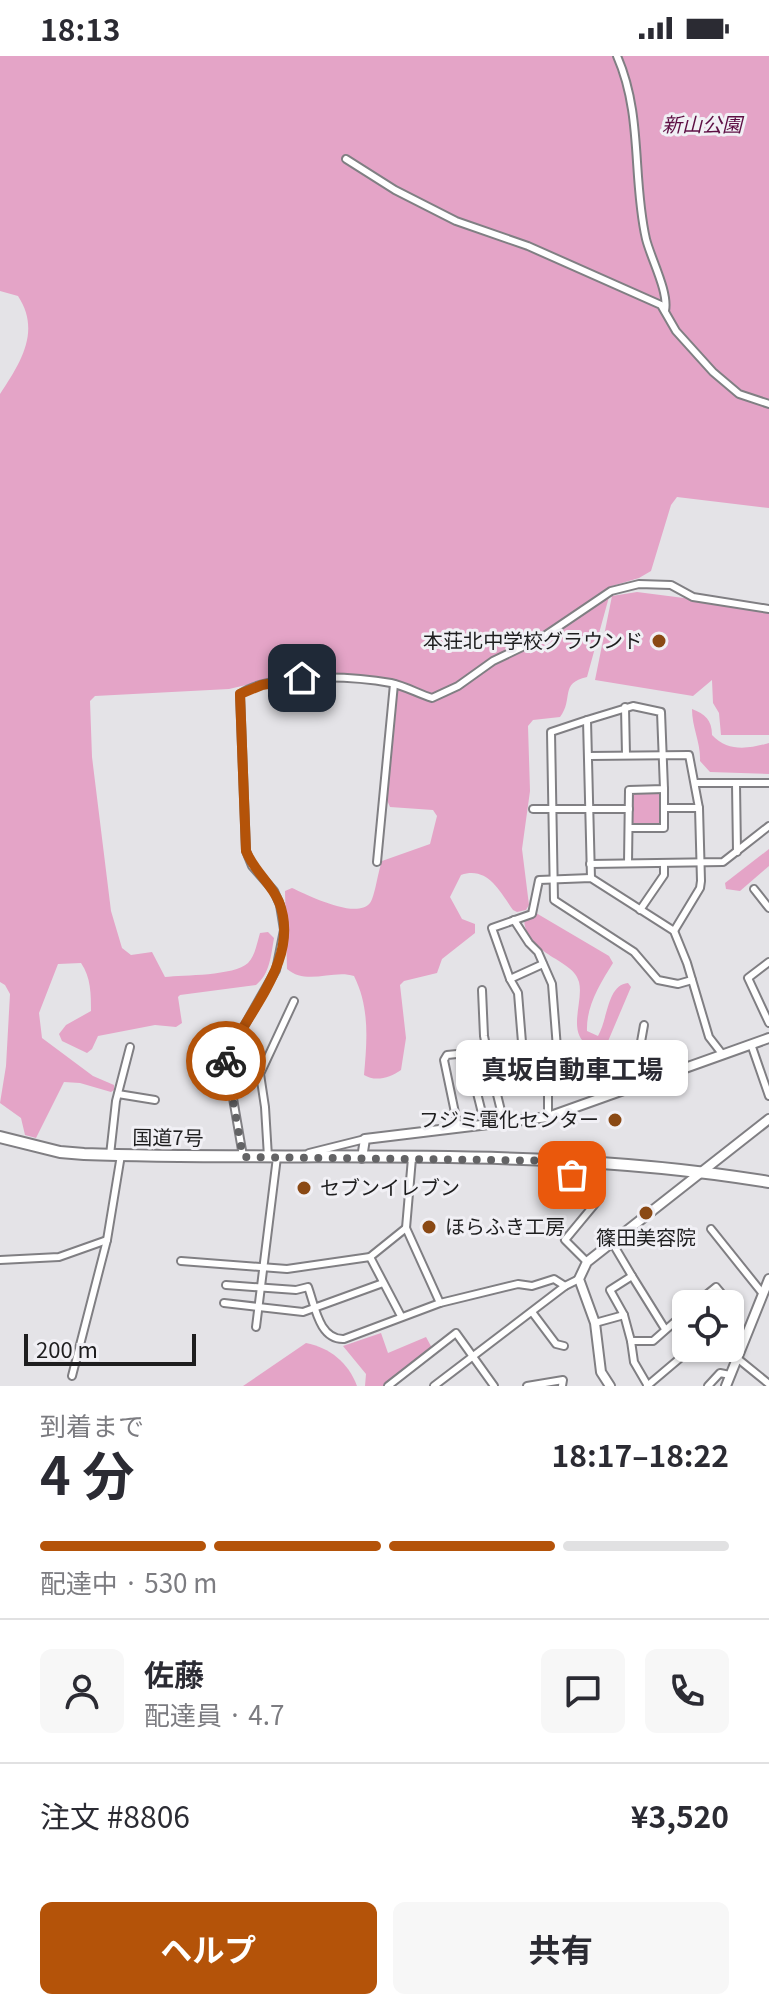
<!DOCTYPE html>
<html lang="ja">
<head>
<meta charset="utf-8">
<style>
  :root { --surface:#fff; --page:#f7f7f7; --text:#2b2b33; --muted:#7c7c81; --line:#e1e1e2; --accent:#b45309 }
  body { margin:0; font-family:Georgia,"Noto Sans JP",serif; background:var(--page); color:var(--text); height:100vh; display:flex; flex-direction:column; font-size:30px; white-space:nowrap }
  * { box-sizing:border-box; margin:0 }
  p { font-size:26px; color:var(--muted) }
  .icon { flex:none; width:44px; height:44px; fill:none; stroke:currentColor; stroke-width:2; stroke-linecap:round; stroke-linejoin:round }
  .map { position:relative; height:1330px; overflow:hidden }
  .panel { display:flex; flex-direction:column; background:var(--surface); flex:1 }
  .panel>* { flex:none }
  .buttons { position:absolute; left:672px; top:1234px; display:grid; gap:16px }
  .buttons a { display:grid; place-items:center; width:72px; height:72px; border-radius:12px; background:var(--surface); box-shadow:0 2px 6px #0004; font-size:40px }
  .scale { position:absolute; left:24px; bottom:20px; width:172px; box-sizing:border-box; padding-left:8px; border:4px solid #1e1e1f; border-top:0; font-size:22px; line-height:28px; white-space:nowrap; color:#1e1e1f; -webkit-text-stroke:6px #f1f0f5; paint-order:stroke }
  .pin { position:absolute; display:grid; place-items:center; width:68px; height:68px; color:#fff; margin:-34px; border-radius:16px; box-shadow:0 4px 12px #0006 }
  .courier { position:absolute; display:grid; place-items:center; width:80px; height:80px; margin:-40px; border:6px solid #b45309; border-radius:50%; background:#fff; color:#222; box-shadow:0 2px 10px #0007 }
  .bubble { position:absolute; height:56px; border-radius:12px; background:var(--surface); box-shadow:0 2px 6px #0004; font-size:26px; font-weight:700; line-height:56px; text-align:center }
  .summary em { font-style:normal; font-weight:700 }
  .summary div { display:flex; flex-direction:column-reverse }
  .summary { display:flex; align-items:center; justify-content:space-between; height:136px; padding:0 40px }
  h1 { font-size:52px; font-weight:700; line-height:60px }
  .bar { display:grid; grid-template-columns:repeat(4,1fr); gap:12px 8px; align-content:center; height:96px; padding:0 40px }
  .bar i { height:10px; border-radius:6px; background:var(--line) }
  .bar .active { background:var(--accent) }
  .bar p { grid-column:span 4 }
  .line { display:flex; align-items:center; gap:20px; padding:0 40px; border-top:2px solid var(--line) }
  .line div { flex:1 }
  .round { display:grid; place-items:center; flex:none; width:84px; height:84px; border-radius:12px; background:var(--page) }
  .primary-button { display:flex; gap:16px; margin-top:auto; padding:16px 40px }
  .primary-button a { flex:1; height:92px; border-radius:12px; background:var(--accent); color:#fff; font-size:32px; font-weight:700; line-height:92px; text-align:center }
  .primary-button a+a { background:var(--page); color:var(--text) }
  .status { display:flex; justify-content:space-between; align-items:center; height:56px; padding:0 40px; background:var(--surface); direction:ltr }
  .status svg { height:22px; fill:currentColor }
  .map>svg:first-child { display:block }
  .green { fill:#e4a4c7 }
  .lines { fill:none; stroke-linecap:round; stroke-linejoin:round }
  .minor-casing { stroke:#807f83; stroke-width:10 }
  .tertiary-casing { stroke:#807f83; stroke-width:12 }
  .trunk-casing { stroke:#807f83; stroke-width:14 }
  .minor { stroke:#fff; stroke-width:6 }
  .tertiary { stroke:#fff; stroke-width:8 }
  .trunk { stroke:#fff; stroke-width:10 }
  .done { stroke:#636365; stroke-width:8; stroke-dasharray:0 14.4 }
  .route { stroke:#b45309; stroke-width:10 }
  .poi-dot { fill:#8a4914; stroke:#f1f0f5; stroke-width:3 }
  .labels { text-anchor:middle; stroke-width:6; stroke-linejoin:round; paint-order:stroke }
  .park-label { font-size:20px; font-style:italic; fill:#5d0e43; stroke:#f1f0f5 }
  .poi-label { font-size:20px; fill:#1e1e1f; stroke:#f1f0f5; text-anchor:end }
  .street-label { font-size:20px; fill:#1e1e1f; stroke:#f1f0f5 }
</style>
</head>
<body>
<div class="status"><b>18:13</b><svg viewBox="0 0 49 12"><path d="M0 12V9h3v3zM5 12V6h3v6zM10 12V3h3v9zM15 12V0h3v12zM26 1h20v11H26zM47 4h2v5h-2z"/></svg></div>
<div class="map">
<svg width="769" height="1330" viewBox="0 0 769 1330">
  <rect width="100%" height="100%" fill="#e4e3e7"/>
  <g class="green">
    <path d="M0,0H769V452L677,441L671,449L651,515L639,522L612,530L587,621C559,627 574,643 560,661L533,664L528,670L530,735L522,793L529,849L526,854L517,856L513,854C499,834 487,810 461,819L450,841L462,863L475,868V877L442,903L437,917L404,925L400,929L406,982L401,1014C390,1022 375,1026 364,1019C367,985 370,952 354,920C333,913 307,930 287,913L285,835L292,832C308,839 356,864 370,847C375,841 378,815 382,805L430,788L437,760L433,754L390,751L387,744L398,624L342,618L290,619L229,633L95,640L90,645L92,701L111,855L122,892L131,899L152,896L165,921C184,919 234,920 248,907C255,900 257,887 260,877L268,876L274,882C271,899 270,918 256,929L180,939L178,941L182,967L176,971L155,969L98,980L92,993L87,997L62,985L59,978L66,969L91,955C91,939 91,921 81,907L58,908L39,957L42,982L93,1020L114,1029V1034L111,1036L80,1027L64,1026L36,1082L25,1079L21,1062L0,1047L6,1010L10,938L5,929L0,926V338C21,306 41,275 18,240L0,235Z"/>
    <polygon points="637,536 769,553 769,679 721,679 719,657 713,647 712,624 693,640 595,624 612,540"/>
    <path d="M692,653C705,658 712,664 712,679C728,696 748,693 769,687V718L710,716L700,705C701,687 692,672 692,653Z"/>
    <polygon points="664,733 664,772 629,772 629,734"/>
    <polygon points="769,793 769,810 740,835 726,833 725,827"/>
    <path d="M536,857L609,900L613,907C600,928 586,950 587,975L598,980C608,963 607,929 628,927L631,931L606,990C600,993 595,994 589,990C566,977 584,946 579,926C574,903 527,900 524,864L534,861Z"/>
    <polygon points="381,1277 388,1297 426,1281 432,1292 385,1330 365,1330 366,1318 343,1290"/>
    <path d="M306,1287C330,1292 348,1306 357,1330H243Z"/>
  </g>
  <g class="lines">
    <defs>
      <g id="minor">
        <path d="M617,0C643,59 632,122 646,183C651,203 669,236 665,255"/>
        <polyline points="346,103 395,134 456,165 528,190 661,249 676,275 713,316 739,338 769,348"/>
        <polyline points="625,651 626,699"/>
        <polyline points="587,664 551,676 554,844 634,896 658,924 678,928 692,924"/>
        <polyline points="589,700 689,699 699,752 701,825 700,832 674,875"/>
        <polyline points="695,727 769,727"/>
        <polyline points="736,728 737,796"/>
        <polyline points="664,752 699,752"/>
        <polyline points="533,753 629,753"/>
        <polyline points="629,772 664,772 664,733"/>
        <polyline points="377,806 394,628"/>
        <polyline points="590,808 723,806 769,770"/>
        <polyline points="591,822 587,664 633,650 661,656 664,733 629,734 628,807"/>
        <polyline points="754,833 769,852"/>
        <polyline points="640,854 664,819 664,807"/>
        <polyline points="514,864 529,887 538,896 552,928 558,1005 548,1033 548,1061"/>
        <polyline points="769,906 748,922 769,967"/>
        <polyline points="510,923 543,908"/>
        <polyline points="482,934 484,980 491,1014"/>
        <polyline points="751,988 769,1040"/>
        <polyline points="524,1011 558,1005"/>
        <polyline points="636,1031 636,1014 644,969"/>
        <polyline points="118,1038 155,1044"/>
        <polyline points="504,1067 491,1014 524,1011 518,937 510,923 492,872 532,858 539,824 591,822 674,875 687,907 709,981 723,999"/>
        <polyline points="458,1071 444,1004 447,999 467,997 485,1069"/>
        <polyline points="309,1097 365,1083"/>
        <polyline points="110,1099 116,1045 130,991"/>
        <path d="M243,1100L226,1002L276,914L284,874L280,849L274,835L252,810L246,795L240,638C272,616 354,620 391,627C405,630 419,638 432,642L458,630L493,605L543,581L611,535L639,528L671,529L693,541L769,553"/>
        <polyline points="268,1101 265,1051 260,1018 294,945"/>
        <polyline points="412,1102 406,1172 440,1247"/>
        <polyline points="570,1105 572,1119 599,1143 565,1184 587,1206"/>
        <polyline points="711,1173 763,1238"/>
        <polyline points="613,1188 632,1220"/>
        <polyline points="370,1201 401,1260"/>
        <polyline points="0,1204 59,1201 107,1184"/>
        <polyline points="181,1205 287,1213 370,1201 406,1172"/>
        <path d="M226,1229L296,1234L308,1231C315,1250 319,1284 344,1283L440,1247L518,1228L532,1230L554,1223L565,1230"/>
        <polyline points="224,1247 303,1256 383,1227"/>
        <polyline points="695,1248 716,1231 736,1255 730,1260"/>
        <polyline points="532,1256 556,1288 564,1290"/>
        <polyline points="595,1267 624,1259"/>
        <polyline points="256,1271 277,1101"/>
        <polyline points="631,1285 624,1259 610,1234 632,1220 665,1273"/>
        <polyline points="737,1302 769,1328"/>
        <polyline points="72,1320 107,1184 121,1099"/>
        <polyline points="388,1330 456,1277 494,1330"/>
        <polyline points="434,1330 565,1230 579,1223"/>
        <polyline points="527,1330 563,1324 562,1330"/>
        <polyline points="647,1330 692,1292"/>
        <polyline points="648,1330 634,1306 631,1285 653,1285 686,1256"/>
        <polyline points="708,1330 720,1317 730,1319"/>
      </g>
      <g id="tertiary">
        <polyline points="362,1102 365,1083 548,1061 769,982"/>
        <polyline points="610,1330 601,1316 595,1267 579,1223 587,1206 769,1063"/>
        <polyline points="726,1330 769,1223"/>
      </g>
      <path id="trunk" d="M0,1081L60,1096L84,1098C312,1106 543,1088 769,1126"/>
    </defs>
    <use href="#minor" class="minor-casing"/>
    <use href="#tertiary" class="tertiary-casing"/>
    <use href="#trunk" class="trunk-casing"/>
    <use href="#minor" class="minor"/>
    <use href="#tertiary" class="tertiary"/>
    <use href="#trunk" class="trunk"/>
  </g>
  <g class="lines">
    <polyline class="done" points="226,1005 243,1101 570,1105 572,1119"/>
    <path class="route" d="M226,1005C229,994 236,982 243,972C265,935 297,892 279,846C271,827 254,815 246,795L240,638L262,629L302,622"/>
  </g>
  <g class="poi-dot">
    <circle cx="659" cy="585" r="8"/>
    <circle cx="615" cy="1064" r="8"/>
    <circle cx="304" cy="1132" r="8"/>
    <circle cx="646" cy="1157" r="8"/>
    <circle cx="429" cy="1171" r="8"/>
  </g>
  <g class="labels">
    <g class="park-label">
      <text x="702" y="76">新山公園</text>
    </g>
    <g class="poi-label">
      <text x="643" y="592">本荘北中学校グラウンド</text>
      <text x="599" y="1071">フジミ電化センター</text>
      <text x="320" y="1139" text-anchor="start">セブンイレブン</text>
      <text x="445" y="1178" text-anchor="start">ほらふき工房</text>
      <text x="646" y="1189" text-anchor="middle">篠田美容院</text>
    </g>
    <g class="street-label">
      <text transform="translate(168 1082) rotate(1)" y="7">国道7号</text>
    </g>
  </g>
</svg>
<div class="buttons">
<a><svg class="icon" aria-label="locate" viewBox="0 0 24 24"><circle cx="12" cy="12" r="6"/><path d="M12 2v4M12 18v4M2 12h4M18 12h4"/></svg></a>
</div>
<div class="scale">200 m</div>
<div class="pin" style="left:572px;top:1119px;background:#ea580c"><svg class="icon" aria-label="bag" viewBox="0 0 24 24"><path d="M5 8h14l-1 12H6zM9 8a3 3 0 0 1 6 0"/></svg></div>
<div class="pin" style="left:302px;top:622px;background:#1f2937"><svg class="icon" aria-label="home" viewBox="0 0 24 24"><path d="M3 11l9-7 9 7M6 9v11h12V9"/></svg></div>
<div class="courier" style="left:226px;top:1005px"><svg class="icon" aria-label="bike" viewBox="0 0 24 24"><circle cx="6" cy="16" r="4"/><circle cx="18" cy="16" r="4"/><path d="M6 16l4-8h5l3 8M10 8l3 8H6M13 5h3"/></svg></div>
<div class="bubble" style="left:456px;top:984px;width:232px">真坂自動車工場</div>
</div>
<section class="panel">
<div class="summary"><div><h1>4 分</h1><p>到着まで</p></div><em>18:17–18:22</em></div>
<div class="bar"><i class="active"></i><i class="active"></i><i class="active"></i><i></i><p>配達中 · 530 m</p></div>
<div class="line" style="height:144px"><a class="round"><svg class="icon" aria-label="person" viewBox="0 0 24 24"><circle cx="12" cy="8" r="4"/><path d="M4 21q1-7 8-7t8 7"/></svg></a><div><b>佐藤</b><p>配達員 · 4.7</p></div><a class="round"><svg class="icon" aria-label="chat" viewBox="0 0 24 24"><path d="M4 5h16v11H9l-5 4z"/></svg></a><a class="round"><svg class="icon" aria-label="phone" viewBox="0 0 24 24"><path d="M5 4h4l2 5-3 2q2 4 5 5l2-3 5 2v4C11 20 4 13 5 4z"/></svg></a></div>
<div class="line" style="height:104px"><div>注文 #8806</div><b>¥3,520</b></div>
<div class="primary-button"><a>ヘルプ</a><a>共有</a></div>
</section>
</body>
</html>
